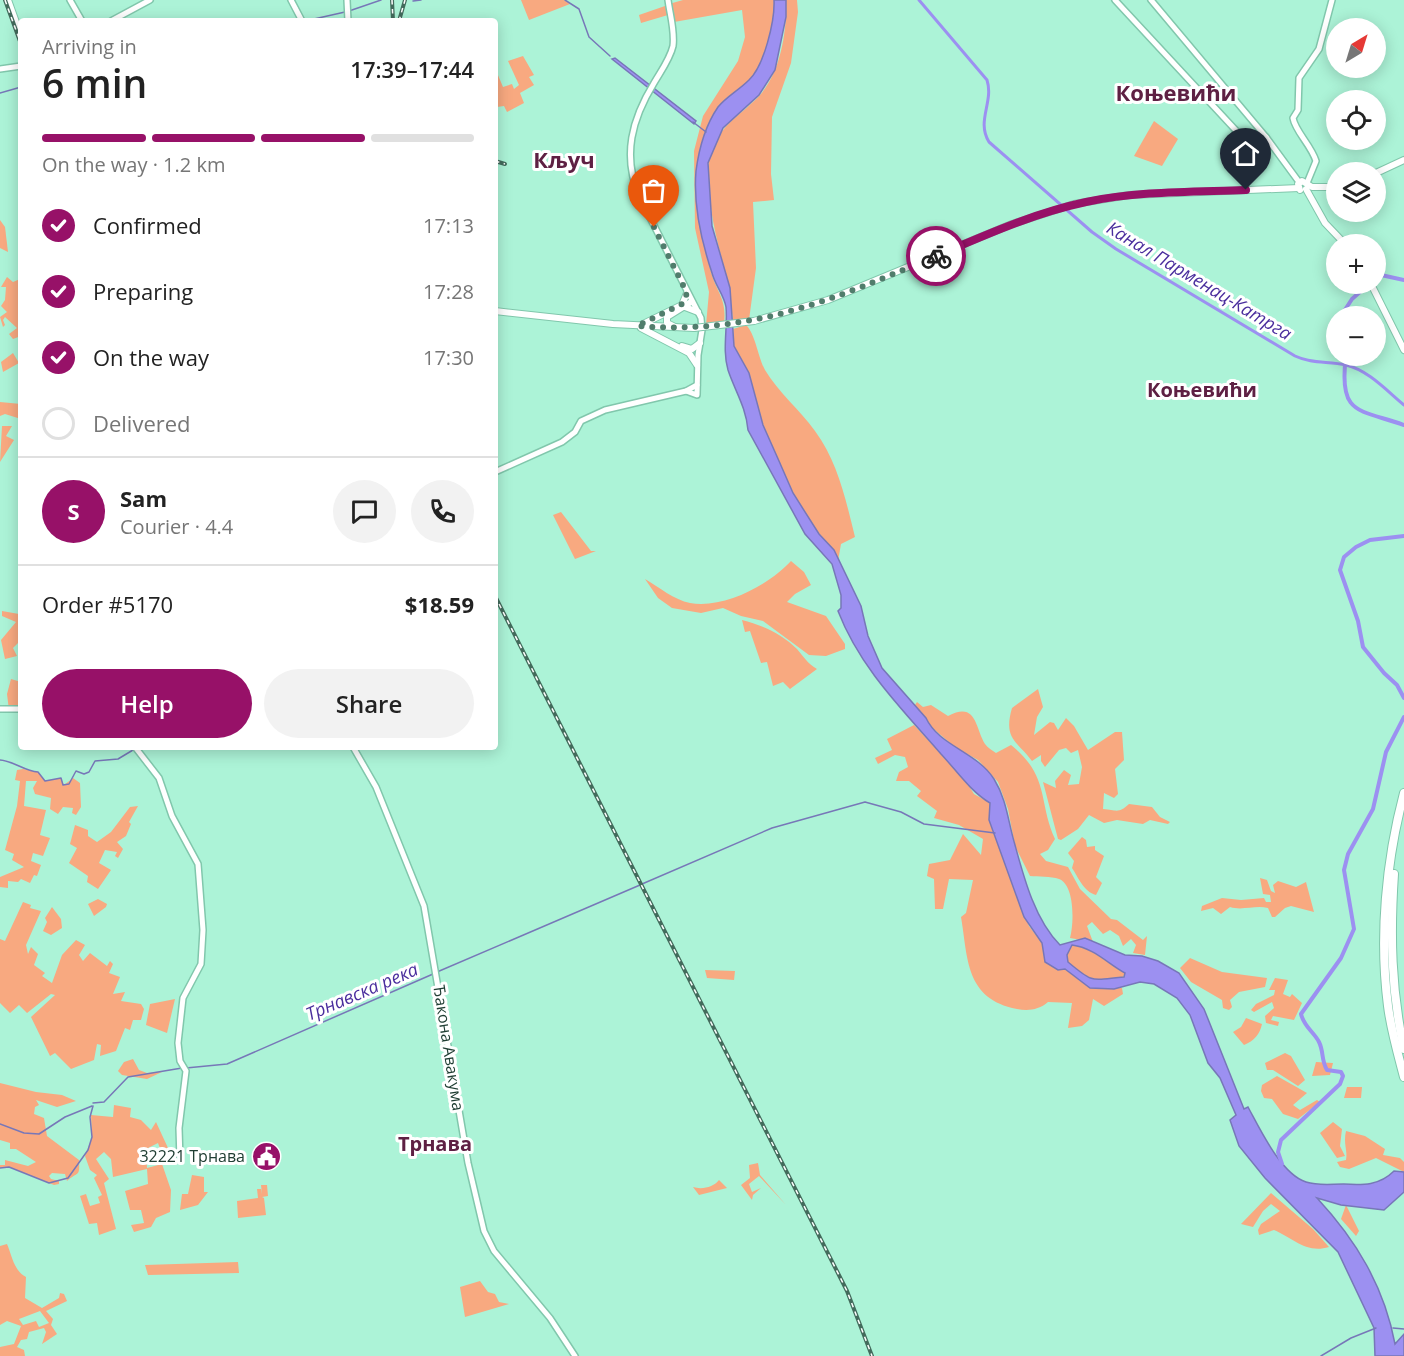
<!DOCTYPE html>
<html lang="en">
<head>
<meta charset="utf-8">
<style>
  :root { --surface:#fff; --page:#f2f2f2; --text:#222; --muted:#767676; --line:#e0e0e0; --accent:#971168 }
  body { margin:0; font-family:"Open Sans",sans-serif; background:var(--page); color:var(--text); height:100vh; display:flex; flex-direction:column; font-size:22px; white-space:nowrap }
  * { box-sizing:border-box; margin:0 }
  p { font-size:20px; color:var(--muted) }
  .icon { flex:none; width:33px; height:33px; fill:none; stroke:currentColor; stroke-width:2; stroke-linecap:round; stroke-linejoin:round }
  .map { position:relative; flex:1; overflow:hidden }
  .details { position:absolute; left:18px; top:18px; width:480px; height:732px; display:flex; flex-direction:column; background:var(--surface); border-radius:6px; box-shadow:0 3px 15px #0003 }
  .details>* { flex:none }
  .needle { width:39px; rotate:38deg }
  .fabs { position:absolute; left:1326px; top:18px; display:grid; gap:12px }
  .fabs a { display:grid; place-items:center; width:60px; height:60px; border-radius:50%; background:var(--surface); box-shadow:0 3px 15px #0003; font-size:30px }
  .pin { position:absolute; display:grid; place-items:center; width:51px; height:51px; color:#fff; margin:-62px -26px; border-radius:50% 50% 50% 0; rotate:-45deg; box-shadow:0 0 6px #0007 }
  .pin .icon { rotate:45deg }
  .courier { position:absolute; display:grid; place-items:center; width:60px; height:60px; margin:-30px; border:4px solid #971168; border-radius:50%; background:#fff; color:#222; box-shadow:0 2px 8px #0007 }
  .overview em { font-style:normal; font-weight:600 }
  .overview div { display:flex; flex-direction:column-reverse }
  .overview { display:flex; align-items:center; justify-content:space-between; height:102px; padding:0 24px }
  h1 { font-size:39px; font-weight:600; line-height:45px }
  .bar { display:grid; grid-template-columns:repeat(4,1fr); gap:9px 6px; align-content:center; height:72px; padding:0 24px }
  .bar i { height:8px; border-radius:4px; background:var(--line) }
  .bar .selected { background:var(--accent) }
  .bar p { grid-column:span 4 }
  .line { display:flex; align-items:center; gap:15px; padding:0 24px; border-top:2px solid var(--line) }
  .line div { flex:1 }
  .round { display:grid; place-items:center; flex:none; width:63px; height:63px; border-radius:32px; background:var(--page) }
  ol { padding:0 24px; list-style:none }
  li { display:flex; align-items:center; gap:18px; height:66px }
  li p { margin-inline-start:auto }
  li .icon { padding:6px; border-radius:50%; background:var(--accent); color:#fff; stroke-width:4 }
  li:last-child { color:var(--muted) }
  li i { width:33px; height:33px; border:3px solid var(--line); border-radius:50% }
  .cta { display:flex; gap:12px; margin-top:auto; padding:12px 24px }
  .cta a { flex:1; height:69px; border-radius:36px; background:var(--accent); color:#fff; font-size:24px; font-weight:600; line-height:69px; text-align:center }
  .cta a+a { background:var(--page); color:var(--text) }
  .map>svg:first-child { display:block }
  .green { fill:#f8a980; fill-rule:evenodd }
  .water { fill:#9c90f1; stroke:#7777b8; stroke-width:1.5; fill-rule:evenodd }
  .lines { fill:none; stroke-linecap:round; stroke-linejoin:round }
  .stream { stroke:#7777b8; stroke-width:1.5 }
  .canal { stroke:#9c90f1; stroke-width:3 }
  .river { stroke:#9c90f1; stroke-width:4 }
  .secondary-casing { stroke:#81c7ac; stroke-width:8 }
  .primary-casing { stroke:#81c7ac; stroke-width:8 }
  .highway-casing { stroke:#81c7ac; stroke-width:10 }
  .secondary { stroke:#fff; stroke-width:5 }
  .primary { stroke:#fff; stroke-width:6 }
  .highway { stroke:#fff; stroke-width:8 }
  .rail-casing { stroke:#436b5c; stroke-width:4 }
  .rail { stroke:#fff; stroke-width:1.5; stroke-dasharray:4.5; stroke-linecap:butt }
  .primary-bridge-casing { stroke:#81c7ac; stroke-width:8; stroke-linecap:butt }
  .primary-bridge { stroke:#fff; stroke-width:6 }
  .done { stroke:#517d6c; stroke-width:6; stroke-dasharray:0 10.8 }
  .route { stroke:#971168; stroke-width:8 }
  .labels { text-anchor:middle; stroke-width:6; stroke-linejoin:round; paint-order:stroke }
  .street-label { font-size:16px; fill:#203e33; stroke:#fff }
  .poi-label { font-size:16px; fill:#203e33; stroke:#fff; text-anchor:end }
  .water-label { font-size:18px; font-style:italic; fill:#4a2e9d; stroke:#fff }
  .quarter-label { font-size:20px; font-weight:bold; fill:#5e2043; stroke:#fff }
  .district-label { font-size:22px; font-weight:bold; fill:#5e2043; stroke:#fff }
</style>
</head>
<body>
<div class="map">
<svg width="1404" height="1356" viewBox="0 0 1404 1356">
  <rect width="100%" height="100%" fill="#acf3d7"/>
  <g class="green">
    <polygon points="521,0 564,0 570,4 529,20"/>
    <path d="M683,0H774C775,21 765,61 752,78C743,88 729,94 720,105C709,118 702,137 699,154C691,193 701,234 711,272C717,293 727,299 724,324L706,325L709,292L695,228L694,151L703,116L738,61L745,37L742,10L674,22L669,4Z"/>
    <path d="M786,0H797L798,12L791,63L772,117L771,174L774,200L753,202L756,268L749,320L733,322C730,276 711,234 709,187C709,178 707,168 709,160C720,122 735,121 759,96C781,72 787,31 786,0Z"/>
    <polygon points="665,6 668,15 641,23 639,15"/>
    <polygon points="523,56 534,75 529,77 534,85 520,93 524,103 507,112 504,106 497,107 495,68 503,87 512,84 514,89 519,85 508,61"/>
    <polygon points="1154,121 1178,139 1162,166 1134,156"/>
    <polygon points="0,220 5,227 8,252 0,248"/>
    <polygon points="7,277 13,282 20,279 18,287 21,288 21,336 13,339 9,334 17,328 5,317 3,320 5,325 3,327 0,317 7,312 1,306 5,300 6,287 1,287"/>
    <path d="M746,325C755,333 758,357 765,370C778,392 800,410 815,431C838,462 846,501 855,537L841,544L838,561L834,550L819,534L793,493L779,461L763,425L749,373L734,346L733,329Z"/>
    <polygon points="13,353 19,363 3,372 1,362"/>
    <polygon points="0,402 21,404 21,419 5,414 0,416"/>
    <polygon points="2,426 12,426 6,436 14,440 0,462"/>
    <polygon points="561,512 591,551 596,551 575,559 553,515"/>
    <path d="M791,561L804,572L811,585L795,594L787,602L826,616L845,644V649L826,656L809,655L763,621L741,616L723,608L701,613L672,608L658,598L645,579C659,587 674,600 690,603C724,609 769,585 791,561Z"/>
    <polygon points="21,610 21,640 13,648 17,656 5,659 1,640 16,622 2,616 2,611 19,614"/>
    <path d="M742,620C762,625 782,634 797,649C804,657 807,663 817,669L790,689L783,682L773,686L767,662L761,663L750,631L745,632Z"/>
    <polygon points="11,679 21,682 21,709 9,710 7,694"/>
    <path d="M1038,689L1043,707L1037,717L1034,735L1050,722L1054,723L1058,730L1066,718L1074,726L1088,750L1115,732H1122L1124,760L1115,769L1118,794L1114,798L1104,793L1103,809C1117,810 1118,814 1129,804L1152,807L1160,817L1170,822L1168,824L1150,820L1143,824L1117,820L1104,823L1089,815L1078,829L1061,840L1058,839L1043,782L1056,788L1055,781L1064,770L1071,775L1068,785L1079,784L1082,767L1078,750L1071,753L1066,748L1059,750L1045,767L1041,761V755L1032,761C1017,741 1003,739 1012,708Z"/>
    <path d="M917,702L923,707L931,705L948,716C977,701 975,728 985,744C988,748 992,750 996,753L1011,745C1050,776 1038,802 1055,839L1048,850L1040,854L1046,861L1068,867L1080,889L1111,919L1117,920L1143,940L1147,936L1145,955L1133,953L1136,945L1131,939L1123,946L1119,936L1110,930L1103,934L1092,922L1087,926L1093,942L1070,938C1074,924 1075,885 1059,879C1051,876 1038,877 1030,876L1015,846L1008,809L998,782L978,760L956,748L930,726L915,705Z"/>
    <path d="M914,725L964,778L974,794L990,803L1001,852L1029,926L1042,943L1045,962L1073,973L1080,981L1122,988L1123,994L1104,1006L1093,999L1089,1020L1082,1026L1068,1028L1072,1003L1048,1002C1039,1010 1028,1011 1017,1009C965,999 968,958 961,917L966,913L973,880L949,879L943,909H935L934,879L927,876L929,864L950,860L963,834L981,855L983,839L959,825L934,818L937,811L917,796L921,791L909,781H896L899,772L908,767L905,757L895,755L878,764L875,758L892,750L887,739Z"/>
    <polygon points="23,769 38,772 45,781 61,778 64,785 73,778 80,783 81,807 76,815 72,813 73,808 63,807 58,814 50,809 51,798 35,794 33,788 37,781 26,781 24,806 46,810 40,835 50,838 43,856 33,853 31,861 41,865 37,876 34,875 30,883 21,879 18,882 8,881 8,888 0,887 0,877 24,867 12,860 14,854 5,850 17,806 20,781 15,780 17,770"/>
    <polygon points="138,806 129,822 131,824 126,836 117,842 123,849 118,858 115,856 117,852 105,850 99,863 111,870 98,889 87,882 88,876 69,863 77,848 70,844 75,825 88,830 88,836 97,842 111,832 130,807"/>
    <path d="M1082,837L1086,840L1087,847L1095,846V850L1104,856L1096,877L1102,883L1096,895C1084,892 1078,877 1072,868L1074,861L1068,853Z"/>
    <path d="M1260,878L1267,880L1271,891L1275,893L1273,885L1278,881L1296,887L1306,882L1314,912L1291,906L1285,908L1275,917H1272L1268,908C1255,905 1242,911 1230,907L1221,914L1213,908L1201,911L1202,906L1222,898L1241,900L1264,898L1266,902H1271L1270,895L1263,894Z"/>
    <polygon points="98,899 107,904 106,907 94,916 88,904"/>
    <polygon points="23,902 31,905 30,908 41,911 26,945 28,954 31,947 38,954 34,965 45,973 42,976 52,983 62,955 76,940 85,945 79,955 83,961 90,953 107,966 110,961 113,964 109,973 120,977 113,994 125,992 121,1001 141,1004 144,1009 141,1020 133,1020 130,1030 125,1028 116,1051 100,1056 101,1045 97,1044 94,1060 71,1069 55,1053 50,1056 31,1017 55,995 51,994 27,1013 19,1005 10,1013 0,1003 0,939 5,941"/>
    <polygon points="52,907 61,919 62,928 51,935 43,931 47,922 45,918"/>
    <path d="M1073,944C1094,949 1107,963 1125,973L1123,977C1090,980 1094,984 1068,962L1067,955Z"/>
    <polygon points="1190,958 1222,972 1267,978 1265,987 1239,992 1230,1000 1232,1007 1229,1010 1223,1008 1222,1000 1191,982 1180,968"/>
    <polygon points="705,970 735,971 734,980 707,978"/>
    <polygon points="1275,978 1288,980 1283,994 1290,997 1292,994 1302,1003 1294,1020 1273,1016 1271,1020 1279,1022 1278,1026 1266,1023 1265,1016 1274,1008 1272,1002 1254,1012 1251,1010 1256,1004 1274,995 1275,990 1269,990"/>
    <polygon points="175,999 167,1033 146,1025 150,1004"/>
    <path d="M1246,1018L1262,1024C1260,1034 1254,1041 1244,1045L1233,1032L1241,1027Z"/>
    <polygon points="1285,1053 1291,1056 1305,1080 1298,1086 1273,1070 1267,1070 1265,1063"/>
    <polygon points="133,1059 139,1070 147,1073 162,1072 147,1079 122,1075 118,1071 124,1062"/>
    <polygon points="1316,1062 1333,1063 1330,1075 1312,1076"/>
    <polygon points="1277,1076 1307,1093 1293,1105 1300,1110 1317,1100 1320,1102 1298,1119 1283,1114 1272,1099 1264,1098 1261,1091 1262,1085"/>
    <path d="M0,1083L36,1092L62,1095L76,1101L57,1107L36,1100L39,1105L35,1107L34,1114L44,1118L47,1136L79,1160C80,1178 78,1171 67,1181L65,1174L52,1173L49,1176L51,1179L59,1181V1184L54,1185L9,1167L0,1168V1165H5V1160L28,1166L36,1162L16,1149H10V1143L0,1140Z"/>
    <polygon points="1347,1087 1362,1087 1361,1098 1344,1098"/>
    <polygon points="114,1105 131,1108 130,1117 141,1120 151,1130 156,1122 168,1148 161,1151 158,1143 146,1149 147,1168 162,1164 171,1190 170,1212 156,1218 151,1227 134,1232 131,1225 144,1223 141,1210 130,1210 125,1191 148,1184 147,1169 113,1177 111,1159 104,1152 96,1159 109,1179 104,1183 116,1229 99,1235 97,1223 89,1224 80,1196 86,1194 90,1206 100,1203 98,1197 102,1195 94,1178 97,1175 90,1170 85,1156 92,1137 91,1115 113,1117"/>
    <polygon points="1333,1122 1342,1129 1340,1146 1345,1156 1337,1158 1320,1133"/>
    <path d="M1346,1131L1365,1136L1385,1149L1383,1155L1400,1158L1404,1162V1172L1376,1158L1349,1169L1340,1167L1337,1162L1346,1160C1348,1151 1343,1144 1346,1131Z"/>
    <polygon points="758,1163 760,1175 786,1205 759,1176 749,1184 752,1192 761,1188 753,1195 752,1200 741,1185 750,1178 749,1165"/>
    <polygon points="192,1175 204,1177 204,1192 208,1192 198,1205 180,1210 182,1194 188,1194"/>
    <path d="M719,1180L727,1188L699,1195L693,1187C702,1190 714,1187 719,1180Z"/>
    <polygon points="261,1185 267,1185 268,1196 262,1197 264,1198 266,1215 238,1218 237,1201 258,1198 257,1189 261,1189 262,1194"/>
    <path d="M1271,1193L1313,1229L1329,1247C1306,1254 1293,1238 1274,1230L1259,1235L1258,1230L1261,1224L1280,1211L1271,1204L1263,1211L1253,1227L1241,1224Z"/>
    <polygon points="1346,1205 1359,1231 1356,1236 1341,1219"/>
    <path d="M7,1244C12,1256 14,1271 26,1277L25,1298L42,1308L59,1298L60,1293L64,1294L67,1301L46,1311L53,1319L51,1325L57,1334L42,1344L46,1332L44,1328L29,1332L27,1339L21,1340L17,1347L24,1350L25,1356H0V1347L14,1344L21,1326L7,1321L0,1325V1246ZM40,1311L49,1323L39,1327L36,1321L23,1325L19,1319Z"/>
    <polygon points="238,1262 239,1273 148,1275 145,1265"/>
    <polygon points="480,1281 488,1292 495,1294 499,1302 509,1304 465,1317 460,1287"/>
  </g>
  <g class="water">
    <path d="M774,0H786V17L775,70L759,95L723,128L708,163L712,226L730,288L734,346L749,373L763,425L779,461L793,493L819,534L834,550L861,606L868,636L882,668L926,718C939,746 977,752 994,779C1007,800 1008,822 1015,845C1024,878 1035,920 1060,945L1085,938L1125,955L1142,956L1158,961L1179,973L1204,1009L1244,1109L1248,1107C1260,1129 1281,1174 1306,1182C1319,1186 1331,1184 1343,1184C1363,1185 1379,1186 1394,1171L1404,1172V1192L1384,1210L1341,1205L1317,1198C1356,1240 1384,1286 1395,1344L1404,1334V1356H1375L1374,1328L1338,1252L1265,1178L1239,1146L1230,1120L1236,1115L1220,1078L1208,1063L1190,1015L1177,998L1154,984L1140,982L1114,989L1090,988L1065,969L1058,970L1045,962L1042,943L1024,917L989,820L990,803C970,791 957,771 941,754C902,709 860,668 838,611L841,608V595L832,564L805,534L748,430C746,407 735,391 728,370C722,350 728,327 726,307C724,295 715,285 712,273C701,240 693,206 696,171C699,148 705,126 718,107C726,97 739,90 749,80C764,66 775,21 774,0ZM1072,945C1094,948 1107,963 1125,973L1124,977C1091,980 1094,984 1068,962L1067,955Z"/>
    <polygon points="615,58 696,121 694,124 612,59"/>
  </g>
  <g class="lines">
    <g class="stream">
      <polyline points="565,0 579,9 589,37 610,56"/>
      <polyline points="413,1 421,0"/>
      <polyline points="349,11 381,0"/>
      <polyline points="314,19 345,12"/>
      <polyline points="0,93 21,87"/>
      <polyline points="693,122 706,132"/>
      <path d="M0,760C14,761 24,771 38,772L45,781L61,778L63,785L69,784L76,771L84,774L89,772L95,761L118,759L138,747"/>
      <polyline points="642,884 772,828 865,802 901,812 924,824 995,833"/>
      <polyline points="437,972 640,885"/>
      <polyline points="186,1068 227,1064 433,974"/>
      <polyline points="93,1103 104,1102 128,1077 182,1068"/>
      <polyline points="0,1124 24,1133 39,1134 65,1117 92,1106"/>
      <polyline points="0,1168 9,1167 49,1183 68,1178 88,1150 92,1137 90,1117 93,1106"/>
      <polyline points="1393,1328 1404,1329"/>
      <polyline points="1321,1356 1351,1338 1376,1328"/>
    </g>
    <path class="canal" d="M919,0L987,80C994,102 976,121 989,142L1092,232L1116,249L1295,356C1312,364 1328,361 1346,365C1368,370 1387,391 1404,405"/>
    <g class="river">
      <polyline points="1376,278 1381,275 1404,280"/>
      <polyline points="1341,316 1352,299 1369,284"/>
      <path d="M1346,356C1338,416 1359,409 1404,425"/>
      <polyline points="1404,536 1370,540 1356,547 1344,557 1340,570 1358,621 1363,647 1384,673 1397,685 1404,698"/>
      <path d="M1282,1164L1278,1152L1281,1140L1340,1084L1343,1076L1341,1072L1327,1070C1321,1060 1324,1052 1319,1042C1314,1032 1304,1027 1301,1014L1341,958L1354,929L1344,870L1348,854L1373,809L1386,752L1404,717"/>
    </g>
    <defs>
      <g id="secondary">
        <polyline points="70,0 82,21"/>
        <polyline points="291,0 302,21"/>
        <polyline points="347,0 348,21"/>
        <path d="M668,0C670,15 675,31 673,46C670,59 661,71 654,83C632,119 622,155 639,196L701,318L702,330L698,355L697,395L686,391"/>
        <polyline points="1115,0 1255,151 1266,137"/>
        <polyline points="1151,0 1266,137 1299,182"/>
        <polyline points="111,21 150,0"/>
        <polyline points="0,69 21,66"/>
        <path d="M1307,183L1316,161C1311,145 1295,131 1293,118L1298,110L1299,78L1319,49L1332,0"/>
        <polyline points="495,472 562,442 575,432 581,421 605,410 686,391 697,385"/>
        <polyline points="0,709 21,709"/>
        <polyline points="135,747 159,778 172,816 198,864 203,930 201,964 183,998 178,1043 180,1061 186,1071 179,1128 180,1160"/>
        <polyline points="353,747 376,787 424,906 468,1163 484,1231 494,1251 550,1318 575,1356"/>
      </g>
      <g id="primary">
        <polyline points="8,0 21,36"/>
        <polyline points="1376,173 1404,160"/>
        <polyline points="1306,189 1325,223 1345,244"/>
        <polyline points="1300,190 1298,184 1302,181 1312,187 1334,187"/>
        <polyline points="1371,284 1404,350"/>
        <polyline points="685,307 698,312"/>
        <polyline points="495,311 613,324 694,328"/>
        <polyline points="754,321 828,300 1012,224 1074,204 1129,195 1299,188"/>
        <polyline points="641,325 682,305 687,293"/>
        <polyline points="675,327 667,323 667,317 691,302"/>
        <polyline points="641,328 689,353 697,365"/>
        <polyline points="682,346 692,349 700,343"/>
      </g>
      <g id="highway">
        <path d="M1404,793C1386,861 1379,936 1388,1006C1391,1030 1398,1054 1404,1077"/>
        <path d="M1394,874C1390,934 1391,990 1404,1049"/>
      </g>
    </defs>
    <use href="#secondary" class="secondary-casing"/>
    <use href="#primary" class="primary-casing"/>
    <use href="#highway" class="highway-casing"/>
    <use href="#secondary" class="secondary"/>
    <use href="#primary" class="primary"/>
    <use href="#highway" class="highway"/>
    <defs>
      <g id="rail">
        <polyline points="5,0 21,44"/>
        <polyline points="392,0 393,21"/>
        <polyline points="399,21 405,0"/>
        <polyline points="495,161 505,164"/>
        <polyline points="495,596 847,1291 872,1356"/>
      </g>
    </defs>
    <use href="#rail" class="rail-casing"/>
    <use href="#rail" class="rail"/>
    <defs>
      <polyline id="primary-bridge" points="694,328 754,321"/>
    </defs>
    <use href="#primary-bridge" class="primary-bridge-casing"/>
    <use href="#primary-bridge" class="primary-bridge"/>
  </g>
  <g class="lines">
    <path class="done" d="M654,227L687,293L682,304L637,326C753,335 832,300 936,256"/>
    <path class="route" d="M936,256C985,235 1034,213 1086,202C1138,191 1193,192 1246,190"/>
  </g>
  <defs>
    <symbol id="civic-disc" viewBox="-11 -11 22 22"><circle r="9.5" fill="#971168" stroke="#fff"/><path d="M-.6-6.5H3V-4.5H.6V-3L4-1V1h2V6H-6V1h2V-1L-.6-3ZM-1.2 2.5V6h2.4V2.5Z" fill="#fff"/></symbol>
  </defs>
  <g fill-rule="evenodd">
    <use href="#civic-disc" x="250" y="1140" width="33" height="33"/>
  </g>
  <g class="labels">
    <g class="street-label">
      <text transform="translate(449 1048) rotate(81)" y="6">Ђакона Авакума</text>
    </g>
    <g class="poi-label">
      <text x="245" y="1162">32221 Трнава</text>
    </g>
    <g class="water-label">
      <text transform="translate(1199 281) rotate(31)" y="6">Канал Парменац-Катрга</text>
      <text transform="translate(362 992) rotate(-23)" y="6">Трнавска река</text>
    </g>
    <g class="quarter-label">
      <text x="1202" y="397">Коњевићи</text>
      <text x="435" y="1151">Трнава</text>
    </g>
    <g class="district-label">
      <text x="1176" y="101">Коњевићи</text>
      <text x="564" y="168">Кључ</text>
    </g>
  </g>
</svg>
<div class="fabs">
<a><svg class="needle" viewBox="-14 -14 28 28"><path d="M0-13l5 13h-10z" fill="#e53935"/><path d="M0 13l5-13h-10z" fill="#767676"/></svg></a>
<a><svg class="icon" aria-label="locate" viewBox="0 0 24 24"><circle cx="12" cy="12" r="6"/><path d="M12 2v4M12 18v4M2 12h4M18 12h4"/></svg></a>
<a><svg class="icon" aria-label="layers" viewBox="0 0 24 24"><path d="M12 4l9 5-9 5-9-5zM3 14l9 5 9-5"/></svg></a>
<a>+</a>
<a>−</a>
</div>
<div class="pin" style="left:654px;top:227px;background:#ea580c"><svg class="icon" aria-label="bag" viewBox="0 0 24 24"><path d="M5 8h14l-1 12H6zM9 8a3 3 0 0 1 6 0"/></svg></div>
<div class="pin" style="left:1246px;top:190px;background:#1f2937"><svg class="icon" aria-label="home" viewBox="0 0 24 24"><path d="M3 11l9-7 9 7M6 9v11h12V9"/></svg></div>
<div class="courier" style="left:936px;top:256px"><svg class="icon" aria-label="bike" viewBox="0 0 24 24"><circle cx="6" cy="16" r="4"/><circle cx="18" cy="16" r="4"/><path d="M6 16l4-8h5l3 8M10 8l3 8H6M13 5h3"/></svg></div>
<section class="details">
<div class="overview"><div><h1>6 min</h1><p>Arriving in</p></div><em>17:39–17:44</em></div>
<div class="bar"><i class="selected"></i><i class="selected"></i><i class="selected"></i><i></i><p>On the way · 1.2 km</p></div>
<ol>
<li><svg class="icon" aria-label="check" viewBox="0 0 24 24"><path d="M5 12l5 5 9-10"/></svg>Confirmed<p>17:13</p></li>
<li><svg class="icon" aria-label="check" viewBox="0 0 24 24"><path d="M5 12l5 5 9-10"/></svg>Preparing<p>17:28</p></li>
<li><svg class="icon" aria-label="check" viewBox="0 0 24 24"><path d="M5 12l5 5 9-10"/></svg>On the way<p>17:30</p></li>
<li><i></i>Delivered</li>
</ol>
<div class="line" style="height:108px"><b class="round" style="background:var(--accent);color:#fff">S</b><div><b>Sam</b><p>Courier · 4.4</p></div><a class="round"><svg class="icon" aria-label="chat" viewBox="0 0 24 24"><path d="M4 5h16v11H9l-5 4z"/></svg></a><a class="round"><svg class="icon" aria-label="phone" viewBox="0 0 24 24"><path d="M5 4h4l2 5-3 2q2 4 5 5l2-3 5 2v4C11 20 4 13 5 4z"/></svg></a></div>
<div class="line" style="height:78px"><div>Order #5170</div><b>$18.59</b></div>
<div class="cta"><a>Help</a><a>Share</a></div>
</section>
</div>
</body>
</html>
